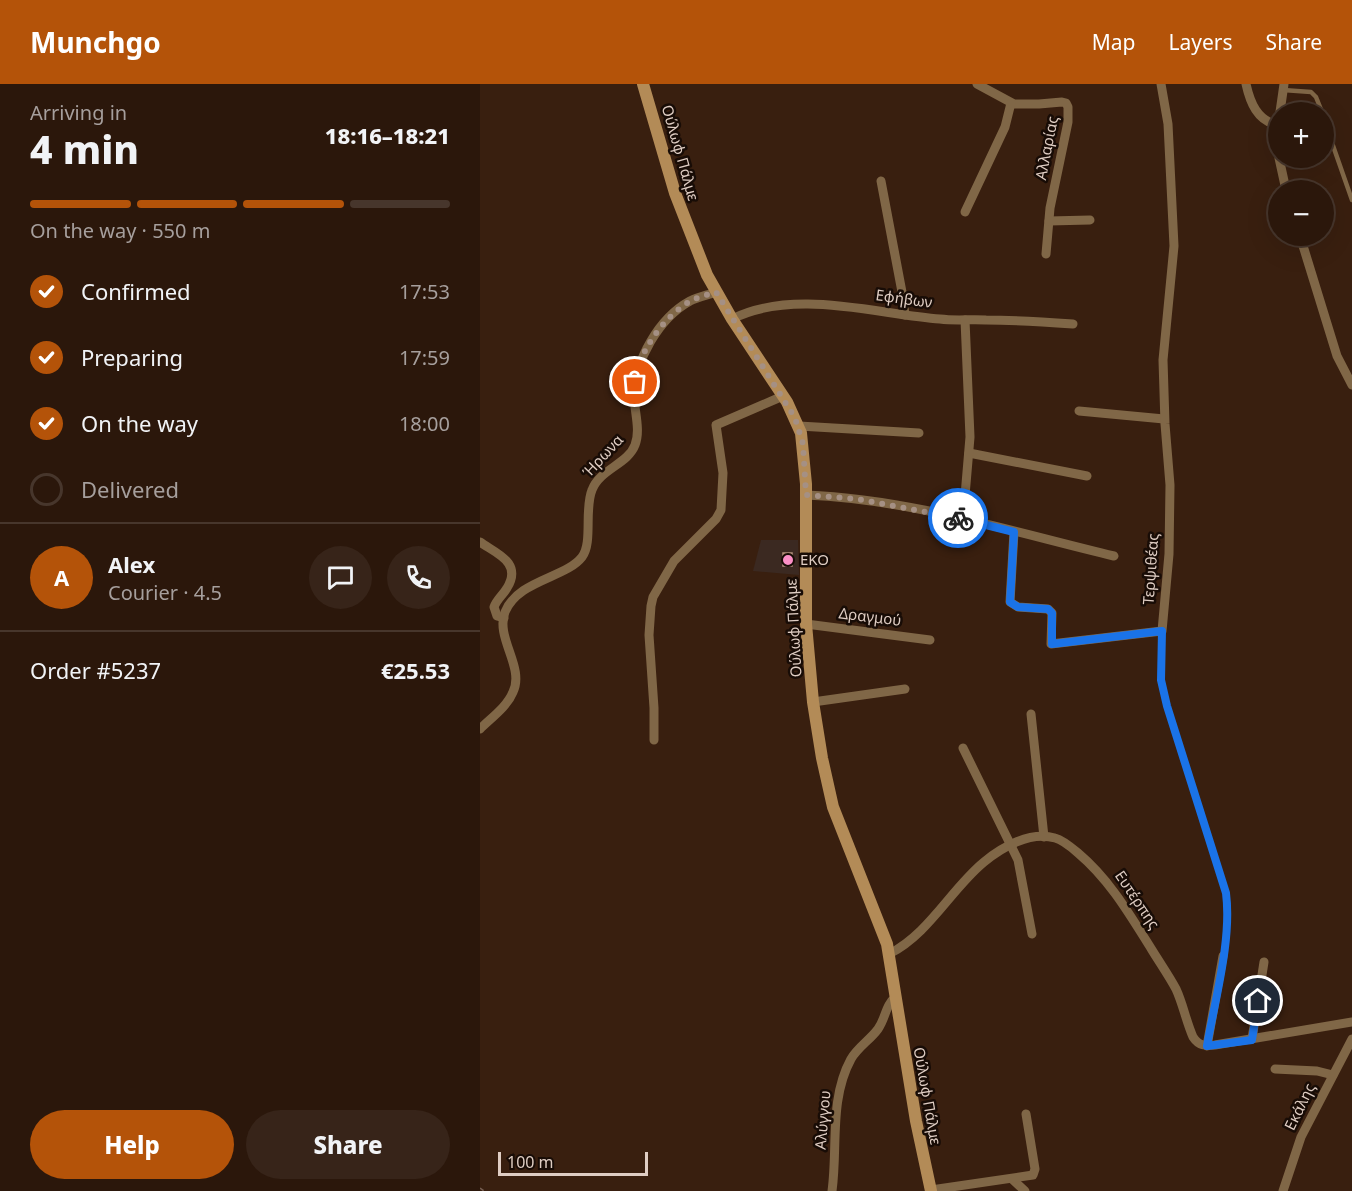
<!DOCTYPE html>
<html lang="en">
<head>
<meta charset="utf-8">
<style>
  :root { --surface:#2b170b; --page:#372419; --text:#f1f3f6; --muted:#a69f9d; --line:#47362c; --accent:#b45309 }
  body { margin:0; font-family:"Noto Sans",sans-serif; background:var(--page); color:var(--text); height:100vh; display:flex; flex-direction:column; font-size:22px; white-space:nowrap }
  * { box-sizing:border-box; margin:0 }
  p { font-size:20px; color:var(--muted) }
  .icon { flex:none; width:33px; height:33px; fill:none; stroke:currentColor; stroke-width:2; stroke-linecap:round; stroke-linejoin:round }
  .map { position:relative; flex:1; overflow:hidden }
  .drawer { display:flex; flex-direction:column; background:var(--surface); width:480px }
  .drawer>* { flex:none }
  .buttons { position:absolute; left:788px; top:18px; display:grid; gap:12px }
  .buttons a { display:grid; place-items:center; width:66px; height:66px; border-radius:50%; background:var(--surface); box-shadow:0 6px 24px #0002,0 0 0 2px var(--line); font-size:30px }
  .scale { position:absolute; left:18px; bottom:15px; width:150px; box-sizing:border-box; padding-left:6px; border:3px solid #dfcdc3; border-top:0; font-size:16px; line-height:21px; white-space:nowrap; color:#dfcdc3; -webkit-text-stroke:4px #180c06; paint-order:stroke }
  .pin { position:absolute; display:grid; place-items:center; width:51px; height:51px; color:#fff; margin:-26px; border:3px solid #fff; border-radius:50%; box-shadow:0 2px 6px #0007 }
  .courier { position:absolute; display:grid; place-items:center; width:60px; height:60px; margin:-30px; border:4px solid #1a73e8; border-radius:50%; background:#fff; color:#222; box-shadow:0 2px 8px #0007 }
  .headline em { font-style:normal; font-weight:800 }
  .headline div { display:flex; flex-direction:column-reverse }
  .headline { display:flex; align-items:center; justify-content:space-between; height:102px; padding:0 30px }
  h1 { font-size:39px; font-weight:800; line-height:45px }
  .bar { display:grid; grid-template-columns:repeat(4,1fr); gap:9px 6px; align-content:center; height:72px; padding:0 30px }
  .bar i { height:8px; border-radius:4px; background:var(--line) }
  .bar .current { background:var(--accent) }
  .bar p { grid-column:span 4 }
  .line { display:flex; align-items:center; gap:15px; padding:0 30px; border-top:2px solid var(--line) }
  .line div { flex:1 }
  .round { display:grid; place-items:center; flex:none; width:63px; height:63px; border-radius:32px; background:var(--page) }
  ol { padding:0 30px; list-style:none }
  li { display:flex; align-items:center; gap:18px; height:66px }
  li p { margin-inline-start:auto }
  li .icon { padding:6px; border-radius:50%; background:var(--accent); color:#fff; stroke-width:4 }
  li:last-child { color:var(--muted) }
  li i { width:33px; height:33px; border:3px solid var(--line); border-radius:50% }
  .button { display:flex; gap:12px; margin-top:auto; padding:12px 30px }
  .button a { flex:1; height:69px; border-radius:36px; background:var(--accent); color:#fff; font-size:24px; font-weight:800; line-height:69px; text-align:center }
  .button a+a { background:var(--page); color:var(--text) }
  header { display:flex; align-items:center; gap:36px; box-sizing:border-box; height:84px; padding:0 30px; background:var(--accent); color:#fff }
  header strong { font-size:28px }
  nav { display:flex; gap:33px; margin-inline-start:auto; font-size:21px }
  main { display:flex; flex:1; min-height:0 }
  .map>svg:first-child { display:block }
  .commercial { fill:#3b2921 }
  .building { fill:#82451c; stroke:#b3927f; stroke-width:1.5 }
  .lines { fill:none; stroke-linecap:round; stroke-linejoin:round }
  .path { stroke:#765e51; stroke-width:1.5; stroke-dasharray:4.5 4.5; stroke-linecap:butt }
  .lane { stroke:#806747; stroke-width:4.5 }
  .street { stroke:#806747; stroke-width:9 }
  .secondary { stroke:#b38b57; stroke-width:12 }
  .done { stroke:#a59084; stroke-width:6; stroke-dasharray:0 10.8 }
  .route { stroke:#1a73e8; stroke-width:8 }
  .poi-dot { fill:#fb8fc6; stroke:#180c06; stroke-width:2 }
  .labels { text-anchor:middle; stroke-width:5; stroke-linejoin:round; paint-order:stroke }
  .street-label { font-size:15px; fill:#dfcdc3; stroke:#180c06 }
  .poi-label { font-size:15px; fill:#dfcdc3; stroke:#180c06; text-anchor:start }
</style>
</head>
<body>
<header>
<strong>Munchgo</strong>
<nav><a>Map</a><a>Layers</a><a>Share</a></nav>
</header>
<main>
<section class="drawer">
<div class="headline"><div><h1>4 min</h1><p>Arriving in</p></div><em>18:16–18:21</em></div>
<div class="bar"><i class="current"></i><i class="current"></i><i class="current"></i><i></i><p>On the way · 550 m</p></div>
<ol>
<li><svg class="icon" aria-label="check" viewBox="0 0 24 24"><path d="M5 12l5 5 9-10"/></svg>Confirmed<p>17:53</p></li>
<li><svg class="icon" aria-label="check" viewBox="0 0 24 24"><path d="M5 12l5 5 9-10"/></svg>Preparing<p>17:59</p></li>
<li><svg class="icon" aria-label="check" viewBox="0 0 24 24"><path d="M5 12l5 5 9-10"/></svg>On the way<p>18:00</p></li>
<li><i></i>Delivered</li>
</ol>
<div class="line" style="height:108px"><b class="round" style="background:var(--accent);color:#fff">A</b><div><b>Alex</b><p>Courier · 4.5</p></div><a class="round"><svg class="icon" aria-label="chat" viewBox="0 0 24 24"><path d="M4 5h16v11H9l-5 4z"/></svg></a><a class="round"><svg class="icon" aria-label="phone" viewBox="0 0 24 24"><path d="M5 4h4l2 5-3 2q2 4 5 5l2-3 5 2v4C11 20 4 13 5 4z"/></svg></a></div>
<div class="line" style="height:78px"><div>Order #5237</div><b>€25.53</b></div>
<div class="button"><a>Help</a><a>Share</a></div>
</section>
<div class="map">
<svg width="872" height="1107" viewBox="0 0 872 1107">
  <rect width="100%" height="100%" fill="#391f0f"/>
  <polygon class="commercial" points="281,456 318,456 319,491 273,487"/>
  <rect class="building" x="303" y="469" width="9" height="13"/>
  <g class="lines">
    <polyline class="path" points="0,1104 4,1107"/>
    <g class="lane">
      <polyline points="803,6 831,8 836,13 842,28"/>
      <polyline points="843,33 872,116"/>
      <polyline points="682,547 681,596 687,622 746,809 748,835 743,872"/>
    </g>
    <g class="street">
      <polyline points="497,0 534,20 559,20 582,18 586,19 588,23 588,38 570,124 566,170"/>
      <path d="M766,0C770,18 777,37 798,41"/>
      <polyline points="800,28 804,0"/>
      <polyline points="798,39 798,69"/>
      <polyline points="799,74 806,106"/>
      <polyline points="401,97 422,208 425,231"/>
      <polyline points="485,128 525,43 531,19"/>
      <polyline points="569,137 610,136"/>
      <polyline points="820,152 857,272 872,301"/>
      <path d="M252,235C314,204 396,230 460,235C476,237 491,235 506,236C535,236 564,238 593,240"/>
      <polyline points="599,327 684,335"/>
      <polyline points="319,342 439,349"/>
      <polyline points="489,369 607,392"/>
      <path d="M326,411C430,415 533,448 634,472"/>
      <polyline points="483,435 490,353 485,236"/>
      <polyline points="534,448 530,518 538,523 568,525 572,529 571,560 682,547 689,470 690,401 685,340 683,276 694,162 688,40 681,0"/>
      <path d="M0,458C15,469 43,478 27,504C23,511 17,515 14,523L17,532L24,534"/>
      <polyline points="326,540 450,556"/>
      <polyline points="333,618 425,605"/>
      <polyline points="551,630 564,753"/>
      <path d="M0,645C11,634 27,623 33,608C45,583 15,554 25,528C38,496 86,494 102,473C113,459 104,425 112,406C120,385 148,380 155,361C161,346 154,326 154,311C155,276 179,234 210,217C218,213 228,211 236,208"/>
      <polyline points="174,656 174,624 169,551 171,522 173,513 194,477 236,435 241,426 243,389 236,341 303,312"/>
      <polyline points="483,664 538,776 552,850"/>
      <path d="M409,870C449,850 471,805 504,778C522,763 550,747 575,754C583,756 591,763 598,769C630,796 650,831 672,866C680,879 689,892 696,905C703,920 706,937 713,953C719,962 725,962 735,961L872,938"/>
      <polyline points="772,955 784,878"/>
      <polyline points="727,962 743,872"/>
      <polyline points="795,985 837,987 853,991"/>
      <polyline points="532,1095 545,1107"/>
      <polyline points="451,1106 553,1091 555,1085 546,1030"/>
      <path d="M352,1107C358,1064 349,1015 371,975C378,963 390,956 398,945C406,934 405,921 416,913"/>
      <polyline points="803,1107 821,1053 872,955"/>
    </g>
    <polyline class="secondary" points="163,0 195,109 227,191 252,235 307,318 321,349 326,400 326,540 333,618 342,674 353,723 407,860 436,1037 451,1107"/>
  </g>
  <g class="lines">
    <path class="done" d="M155,298C159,267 183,234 210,217C218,213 227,211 236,208L315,334L323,360L326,411L377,415L478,434"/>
    <path class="route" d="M478,434L534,448L530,518L538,523L568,525L572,529V560L682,547L681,596L687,622L746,809C752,856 735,915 727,962L772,956L778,917"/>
  </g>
  <circle class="poi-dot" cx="308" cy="476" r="6"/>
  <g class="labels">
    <g class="street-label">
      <text transform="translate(567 64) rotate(-79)" y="5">Αλλαρίας</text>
      <text transform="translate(200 69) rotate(74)" y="5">Ούλωφ Πάλμε</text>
      <text transform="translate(424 215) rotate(8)" y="5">Εφήβων</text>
      <text transform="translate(123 372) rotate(-47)" y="5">Ήρωνα</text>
      <text transform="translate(671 485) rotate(-86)" y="5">Τερψιθέας</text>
      <text transform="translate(390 533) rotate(7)" y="5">Δραγμού</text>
      <text transform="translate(314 544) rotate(-93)" y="5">Ούλωφ Πάλμε</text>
      <text transform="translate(657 816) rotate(56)" y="5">Ευτέρπης</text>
      <text transform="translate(447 1012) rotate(80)" y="5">Ούλωφ Πάλμε</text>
      <text transform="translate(820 1023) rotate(-64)" y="5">Εκάλης</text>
      <text transform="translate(343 1036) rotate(-85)" y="5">Αλύγγου</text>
    </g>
    <g class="poi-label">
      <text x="320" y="481">EKO</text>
    </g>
  </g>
</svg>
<div class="buttons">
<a>+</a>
<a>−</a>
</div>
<div class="scale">100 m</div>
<div class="pin" style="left:155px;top:298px;background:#ea580c"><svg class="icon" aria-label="bag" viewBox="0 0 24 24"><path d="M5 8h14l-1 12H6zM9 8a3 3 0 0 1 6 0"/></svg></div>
<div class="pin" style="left:778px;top:917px;background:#1f2937"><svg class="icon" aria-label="home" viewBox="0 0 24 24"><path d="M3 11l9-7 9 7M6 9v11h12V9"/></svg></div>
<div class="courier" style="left:478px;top:434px"><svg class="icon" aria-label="bike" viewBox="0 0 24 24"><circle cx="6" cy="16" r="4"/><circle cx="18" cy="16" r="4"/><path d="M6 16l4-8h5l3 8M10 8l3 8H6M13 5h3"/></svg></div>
</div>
</main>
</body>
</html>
